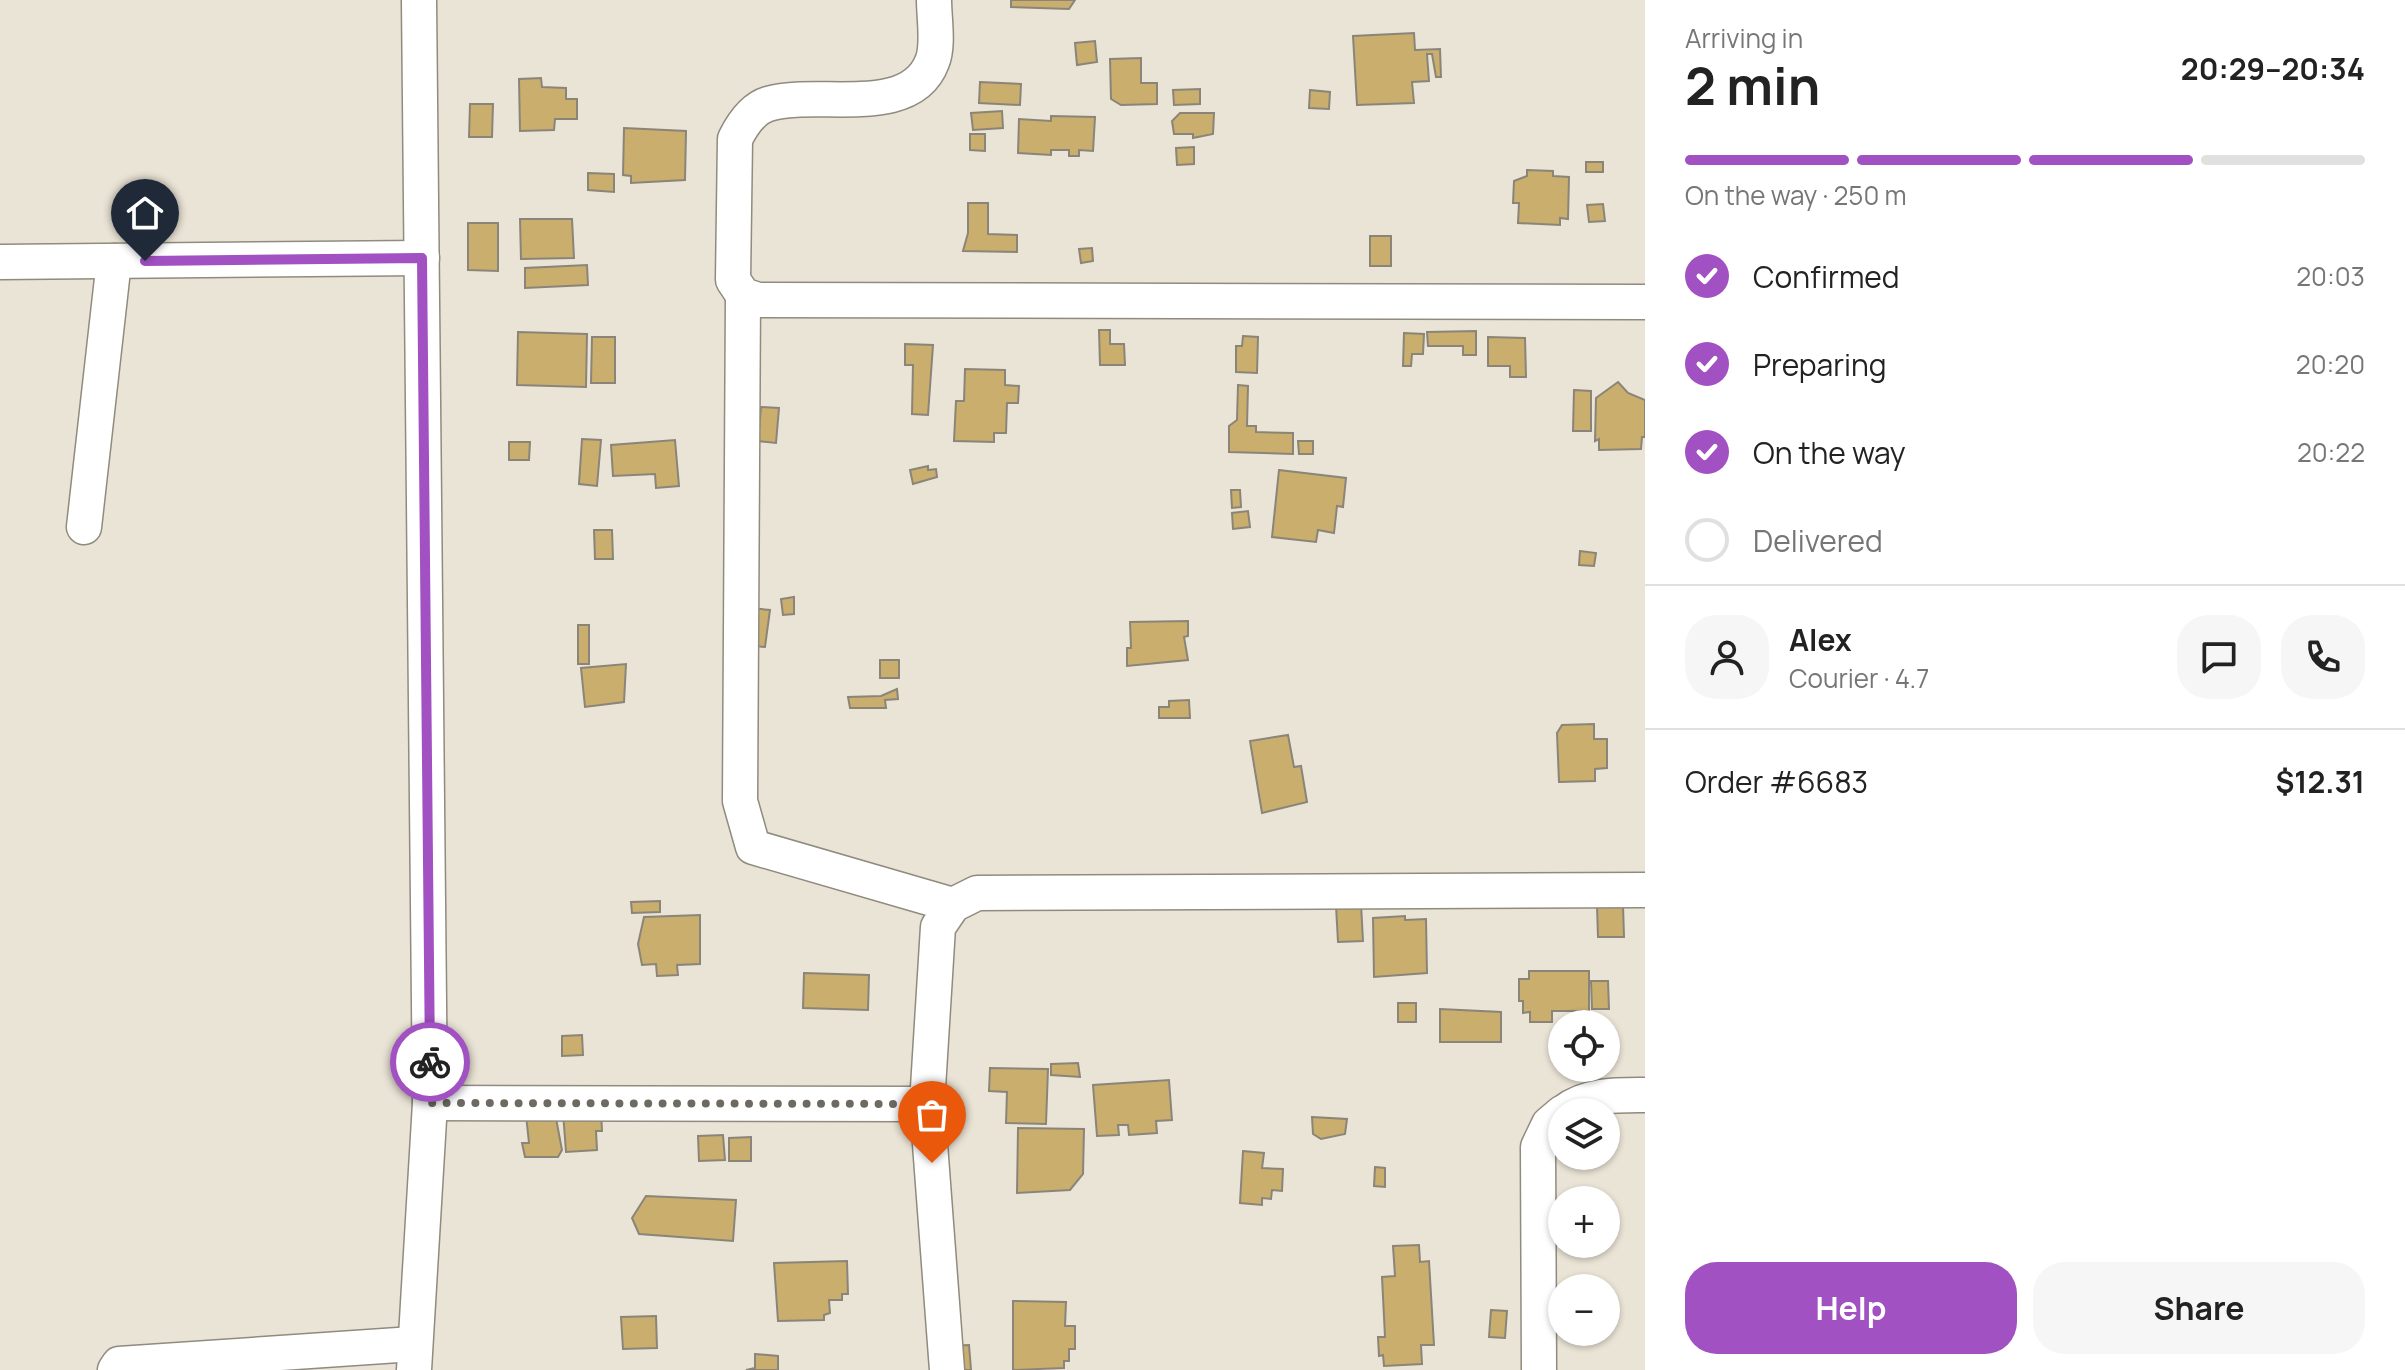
<!DOCTYPE html>
<html lang="en">
<head>
<meta charset="utf-8">
<style>
  :root { --surface:#fff; --page:#f6f6f6; --text:#222; --muted:#767676; --line:#e0e0e0; --accent:#a151c1 }
  body { margin:0; font-family:Manrope,sans-serif; background:var(--page); color:var(--text); height:100vh; display:flex; flex-direction:column; font-size:30px; white-space:nowrap }
  * { box-sizing:border-box; margin:0 }
  p { font-size:26px; color:var(--muted) }
  .icon { flex:none; width:44px; height:44px; fill:none; stroke:currentColor; stroke-width:2; stroke-linecap:round; stroke-linejoin:round }
  .map { position:relative; flex:1; overflow:hidden }
  .sheet { display:flex; flex-direction:column; background:var(--surface); width:760px }
  .sheet>* { flex:none }
  .buttons { position:absolute; left:1548px; top:1010px; display:grid; gap:16px }
  .buttons a { display:grid; place-items:center; width:72px; height:72px; border-radius:50%; background:var(--surface); box-shadow:0 2px 6px #0004; font-size:40px }
  .pin { position:absolute; display:grid; place-items:center; width:68px; height:68px; color:#fff; margin:-82px -34px; border-radius:50% 50% 50% 0; rotate:-45deg; box-shadow:0 0 8px #0007 }
  .pin .icon { rotate:45deg }
  .courier { position:absolute; display:grid; place-items:center; width:80px; height:80px; margin:-40px; border:6px solid #a151c1; border-radius:50%; background:#fff; color:#222; box-shadow:0 2px 10px #0007 }
  .head em { font-style:normal; font-weight:700 }
  .head div { display:flex; flex-direction:column-reverse }
  .head { display:flex; align-items:center; justify-content:space-between; height:136px; padding:0 40px }
  h1 { font-size:52px; font-weight:700; line-height:60px }
  .bar { display:grid; grid-template-columns:repeat(4,1fr); gap:12px 8px; align-content:center; height:96px; padding:0 40px }
  .bar i { height:10px; border-radius:6px; background:var(--line) }
  .bar .active { background:var(--accent) }
  .bar p { grid-column:span 4 }
  .line { display:flex; align-items:center; gap:20px; padding:0 40px; border-top:2px solid var(--line) }
  .line div { flex:1 }
  .round { display:grid; place-items:center; flex:none; width:84px; height:84px; border-radius:32px; background:var(--page) }
  ol { padding:0 40px; list-style:none }
  li { display:flex; align-items:center; gap:24px; height:88px }
  li p { margin-inline-start:auto }
  li .icon { padding:8px; border-radius:50%; background:var(--accent); color:#fff; stroke-width:4 }
  li:last-child { color:var(--muted) }
  li i { width:44px; height:44px; border:4px solid var(--line); border-radius:50% }
  .action { display:flex; gap:16px; margin-top:auto; padding:16px 40px }
  .action a { flex:1; height:92px; border-radius:32px; background:var(--accent); color:#fff; font-size:32px; font-weight:700; line-height:92px; text-align:center }
  .action a+a { background:var(--page); color:var(--text) }
  main { display:flex; flex:1; min-height:0 }
  .map>svg:first-child { display:block }
  .building { fill:#c9ae6d; stroke:#8b8579; stroke-width:2 }
  .lines { fill:none; stroke-linecap:round; stroke-linejoin:round }
  .minor-casing { stroke:#908b7e; stroke-width:37 }
  .minor { stroke:#fff; stroke-width:34 }
  .done { stroke:#6e6a62; stroke-width:8; stroke-dasharray:0 14.4 }
  .route { stroke:#a151c1; stroke-width:10 }
</style>
</head>
<body>
<main>
<div class="map">
<svg width="1645" height="1370" viewBox="0 0 1645 1370">
  <rect width="100%" height="100%" fill="#eae4d6"/>
  <g class="building">
    <polygon points="1011,0 1075,0 1069,9 1011,7"/>
    <polygon points="1414,33 1415,50 1440,49 1441,77 1436,77 1432,54 1427,54 1429,81 1412,82 1414,103 1357,105 1353,36"/>
    <polygon points="1095,41 1097,62 1077,65 1075,43"/>
    <polygon points="1141,58 1141,83 1157,83 1157,104 1121,105 1111,99 1110,59"/>
    <polygon points="541,78 542,87 566,88 566,99 577,99 577,119 555,119 554,130 520,131 519,79"/>
    <polygon points="980,82 1021,84 1020,105 979,103"/>
    <polygon points="1200,89 1200,104 1174,105 1173,90"/>
    <polygon points="1310,90 1330,92 1329,109 1309,108"/>
    <polygon points="470,104 493,104 492,137 469,137"/>
    <polygon points="1002,111 1003,128 973,130 971,113"/>
    <polygon points="1180,113 1214,113 1213,134 1193,138 1193,134 1174,134 1172,121"/>
    <polygon points="1051,116 1095,117 1093,151 1079,150 1079,156 1069,156 1069,150 1051,150 1051,155 1018,153 1019,119 1051,121"/>
    <polygon points="624,128 686,131 685,180 631,183 631,176 623,175"/>
    <polygon points="970,134 985,134 985,151 970,150"/>
    <polygon points="1194,147 1194,164 1177,165 1176,148"/>
    <rect x="1586" y="162" width="17" height="10"/>
    <polygon points="1527,170 1553,171 1553,176 1569,177 1568,219 1560,218 1560,225 1518,223 1519,203 1513,203 1514,181 1527,176"/>
    <polygon points="588,173 614,174 614,192 588,190"/>
    <polygon points="968,203 988,203 988,234 1017,235 1017,252 963,251 968,233"/>
    <polygon points="1603,204 1605,221 1589,222 1587,205"/>
    <polygon points="520,219 572,219 574,258 521,259"/>
    <polygon points="468,223 498,223 498,271 468,270"/>
    <rect x="1370" y="236" width="21" height="30"/>
    <polygon points="1092,248 1093,261 1081,263 1079,249"/>
    <polygon points="587,265 588,285 525,288 525,268"/>
    <polygon points="1099,330 1110,330 1110,344 1124,344 1125,365 1100,365"/>
    <polygon points="1476,331 1476,355 1463,355 1463,346 1428,346 1427,332"/>
    <polygon points="518,332 587,334 586,387 517,385"/>
    <polygon points="1404,333 1424,334 1423,354 1412,354 1411,366 1403,366"/>
    <polygon points="1243,336 1258,337 1257,373 1236,372 1236,346 1242,346"/>
    <polygon points="592,337 615,337 615,383 591,383"/>
    <polygon points="1488,337 1525,338 1526,377 1510,377 1510,366 1488,366"/>
    <polygon points="905,344 933,345 928,415 912,414 913,365 905,365"/>
    <polygon points="965,369 1005,370 1005,385 1019,386 1018,403 1007,403 1006,433 994,433 994,442 954,441 956,401 964,401"/>
    <polygon points="1618,382 1628,393 1645,400 1645,437 1642,437 1641,449 1599,450 1599,439 1595,441 1596,398"/>
    <polygon points="1238,385 1248,386 1247,426 1256,426 1256,432 1293,433 1293,454 1229,452 1229,426 1237,420"/>
    <polygon points="1574,390 1591,391 1591,431 1573,431"/>
    <polygon points="761,407 779,408 776,443 758,441"/>
    <polygon points="582,439 601,440 597,486 579,484"/>
    <polygon points="675,440 679,486 656,488 655,474 613,476 611,445"/>
    <polygon points="1298,441 1313,441 1313,454 1299,454"/>
    <polygon points="509,442 530,442 529,460 509,460"/>
    <polygon points="928,466 928,470 936,469 937,477 913,484 910,470"/>
    <polygon points="1279,470 1346,478 1343,507 1337,506 1334,533 1318,530 1316,542 1272,537"/>
    <polygon points="1231,490 1240,490 1241,507 1232,508"/>
    <polygon points="1248,511 1250,527 1233,529 1232,513"/>
    <polygon points="594,530 612,530 613,559 595,559"/>
    <polygon points="1580,551 1596,553 1594,566 1579,565"/>
    <polygon points="794,597 794,614 783,615 781,599"/>
    <polygon points="751,608 770,610 765,647 747,645"/>
    <polygon points="1188,621 1188,636 1184,637 1188,660 1127,666 1127,648 1131,648 1130,622"/>
    <rect x="578" y="625" width="11" height="39"/>
    <rect x="880" y="660" width="19" height="18"/>
    <polygon points="626,664 624,702 585,707 581,668"/>
    <polygon points="897,689 898,699 885,700 886,708 850,708 848,697 881,696"/>
    <polygon points="1189,700 1190,718 1159,718 1159,707 1169,707 1169,701"/>
    <polygon points="1594,724 1594,739 1607,739 1607,768 1595,769 1595,781 1559,782 1557,733 1562,725"/>
    <polygon points="1288,735 1294,767 1301,766 1307,802 1262,813 1250,741"/>
    <polygon points="660,901 660,912 632,913 631,902"/>
    <polygon points="1361,904 1363,941 1338,942 1336,906"/>
    <polygon points="1623,905 1624,937 1598,937 1597,906"/>
    <polygon points="700,915 700,964 677,965 678,975 657,976 656,964 642,965 638,944 644,917"/>
    <polygon points="1405,916 1405,920 1426,919 1427,973 1374,977 1373,918"/>
    <polygon points="1529,971 1589,971 1589,1011 1552,1011 1552,1022 1530,1022 1530,1012 1523,1013 1523,1001 1519,1001 1519,979 1529,979"/>
    <polygon points="804,973 869,975 868,1010 803,1008"/>
    <polygon points="1591,981 1608,981 1609,1009 1592,1009"/>
    <rect x="1398" y="1003" width="18" height="19"/>
    <polygon points="1440,1009 1501,1012 1501,1042 1440,1042"/>
    <polygon points="582,1035 583,1055 562,1056 562,1036"/>
    <polygon points="1078,1063 1080,1077 1051,1075 1051,1064"/>
    <polygon points="990,1068 1048,1069 1046,1124 1006,1123 1007,1092 989,1091"/>
    <polygon points="1169,1080 1172,1120 1156,1121 1157,1133 1129,1135 1128,1125 1118,1125 1119,1135 1097,1136 1093,1085"/>
    <polygon points="601,1110 602,1131 596,1131 597,1150 566,1152 563,1112"/>
    <polygon points="555,1113 562,1150 558,1157 525,1157 522,1143 529,1143 526,1115"/>
    <polygon points="1312,1117 1347,1119 1345,1134 1321,1139 1313,1134"/>
    <polygon points="1018,1128 1084,1129 1083,1174 1070,1190 1017,1193"/>
    <polygon points="723,1135 725,1160 699,1161 698,1136"/>
    <polygon points="751,1137 751,1161 729,1161 729,1138"/>
    <polygon points="1243,1151 1264,1153 1262,1168 1283,1169 1282,1191 1272,1190 1271,1199 1262,1198 1262,1205 1240,1203"/>
    <polygon points="1375,1167 1385,1168 1385,1187 1374,1186"/>
    <polygon points="646,1196 736,1200 733,1241 639,1234 632,1218"/>
    <polygon points="1419,1245 1420,1262 1429,1261 1434,1345 1421,1345 1422,1364 1384,1366 1383,1355 1379,1356 1378,1337 1385,1337 1382,1277 1395,1276 1393,1246"/>
    <polygon points="847,1261 848,1294 842,1294 842,1300 829,1300 830,1313 824,1315 824,1320 778,1321 774,1263"/>
    <polygon points="1013,1301 1066,1302 1065,1326 1075,1326 1075,1349 1069,1349 1069,1361 1064,1361 1064,1368 1013,1370"/>
    <polygon points="1491,1310 1507,1311 1505,1338 1489,1337"/>
    <polygon points="656,1316 657,1348 623,1349 621,1317"/>
    <polygon points="969,1345 971,1370 951,1370 949,1346"/>
    <polygon points="755,1354 778,1356 778,1370 746,1370 755,1368"/>
  </g>
  <g class="lines">
    <defs>
      <g id="minor">
        <path d="M934,0C934,18 939,46 932,62C910,120 816,89 768,104C752,109 742,125 735,139L733,280L743,295L758,300L1645,302"/>
        <polyline points="0,262 422,258"/>
        <polyline points="743,295 740,801 753,847 953,905"/>
        <polyline points="84,527 114,261"/>
        <polyline points="430,1103 927,1104 947,1370"/>
        <polyline points="927,1104 938,927 953,905 977,893 1645,890"/>
        <path d="M1564,1112C1588,1094 1616,1095 1645,1095"/>
        <polyline points="115,1370 119,1364 413,1344"/>
        <polyline points="414,1370 430,1103 419,0"/>
        <polyline points="1539,1370 1538,1147 1549,1124 1562,1113"/>
      </g>
    </defs>
    <use href="#minor" class="minor-casing"/>
    <use href="#minor" class="minor"/>
  </g>
  <g class="lines">
    <polyline class="done" points="430,1062 430,1103 927,1104 932,1163"/>
    <polyline class="route" points="145,261 422,258 430,1062"/>
  </g>
</svg>
<div class="buttons">
<a><svg class="icon" aria-label="locate" viewBox="0 0 24 24"><circle cx="12" cy="12" r="6"/><path d="M12 2v4M12 18v4M2 12h4M18 12h4"/></svg></a>
<a><svg class="icon" aria-label="layers" viewBox="0 0 24 24"><path d="M12 4l9 5-9 5-9-5zM3 14l9 5 9-5"/></svg></a>
<a>+</a>
<a>−</a>
</div>
<div class="pin" style="left:932px;top:1163px;background:#ea580c"><svg class="icon" aria-label="bag" viewBox="0 0 24 24"><path d="M5 8h14l-1 12H6zM9 8a3 3 0 0 1 6 0"/></svg></div>
<div class="pin" style="left:145px;top:261px;background:#1f2937"><svg class="icon" aria-label="home" viewBox="0 0 24 24"><path d="M3 11l9-7 9 7M6 9v11h12V9"/></svg></div>
<div class="courier" style="left:430px;top:1062px"><svg class="icon" aria-label="bike" viewBox="0 0 24 24"><circle cx="6" cy="16" r="4"/><circle cx="18" cy="16" r="4"/><path d="M6 16l4-8h5l3 8M10 8l3 8H6M13 5h3"/></svg></div>
</div>
<section class="sheet">
<div class="head"><div><h1>2 min</h1><p>Arriving in</p></div><em>20:29–20:34</em></div>
<div class="bar"><i class="active"></i><i class="active"></i><i class="active"></i><i></i><p>On the way · 250 m</p></div>
<ol>
<li><svg class="icon" aria-label="check" viewBox="0 0 24 24"><path d="M5 12l5 5 9-10"/></svg>Confirmed<p>20:03</p></li>
<li><svg class="icon" aria-label="check" viewBox="0 0 24 24"><path d="M5 12l5 5 9-10"/></svg>Preparing<p>20:20</p></li>
<li><svg class="icon" aria-label="check" viewBox="0 0 24 24"><path d="M5 12l5 5 9-10"/></svg>On the way<p>20:22</p></li>
<li><i></i>Delivered</li>
</ol>
<div class="line" style="height:144px"><a class="round"><svg class="icon" aria-label="person" viewBox="0 0 24 24"><circle cx="12" cy="8" r="4"/><path d="M4 21q1-7 8-7t8 7"/></svg></a><div><b>Alex</b><p>Courier · 4.7</p></div><a class="round"><svg class="icon" aria-label="chat" viewBox="0 0 24 24"><path d="M4 5h16v11H9l-5 4z"/></svg></a><a class="round"><svg class="icon" aria-label="phone" viewBox="0 0 24 24"><path d="M5 4h4l2 5-3 2q2 4 5 5l2-3 5 2v4C11 20 4 13 5 4z"/></svg></a></div>
<div class="line" style="height:104px"><div>Order #6683</div><b>$12.31</b></div>
<div class="action"><a>Help</a><a>Share</a></div>
</section>
</main>
</body>
</html>
